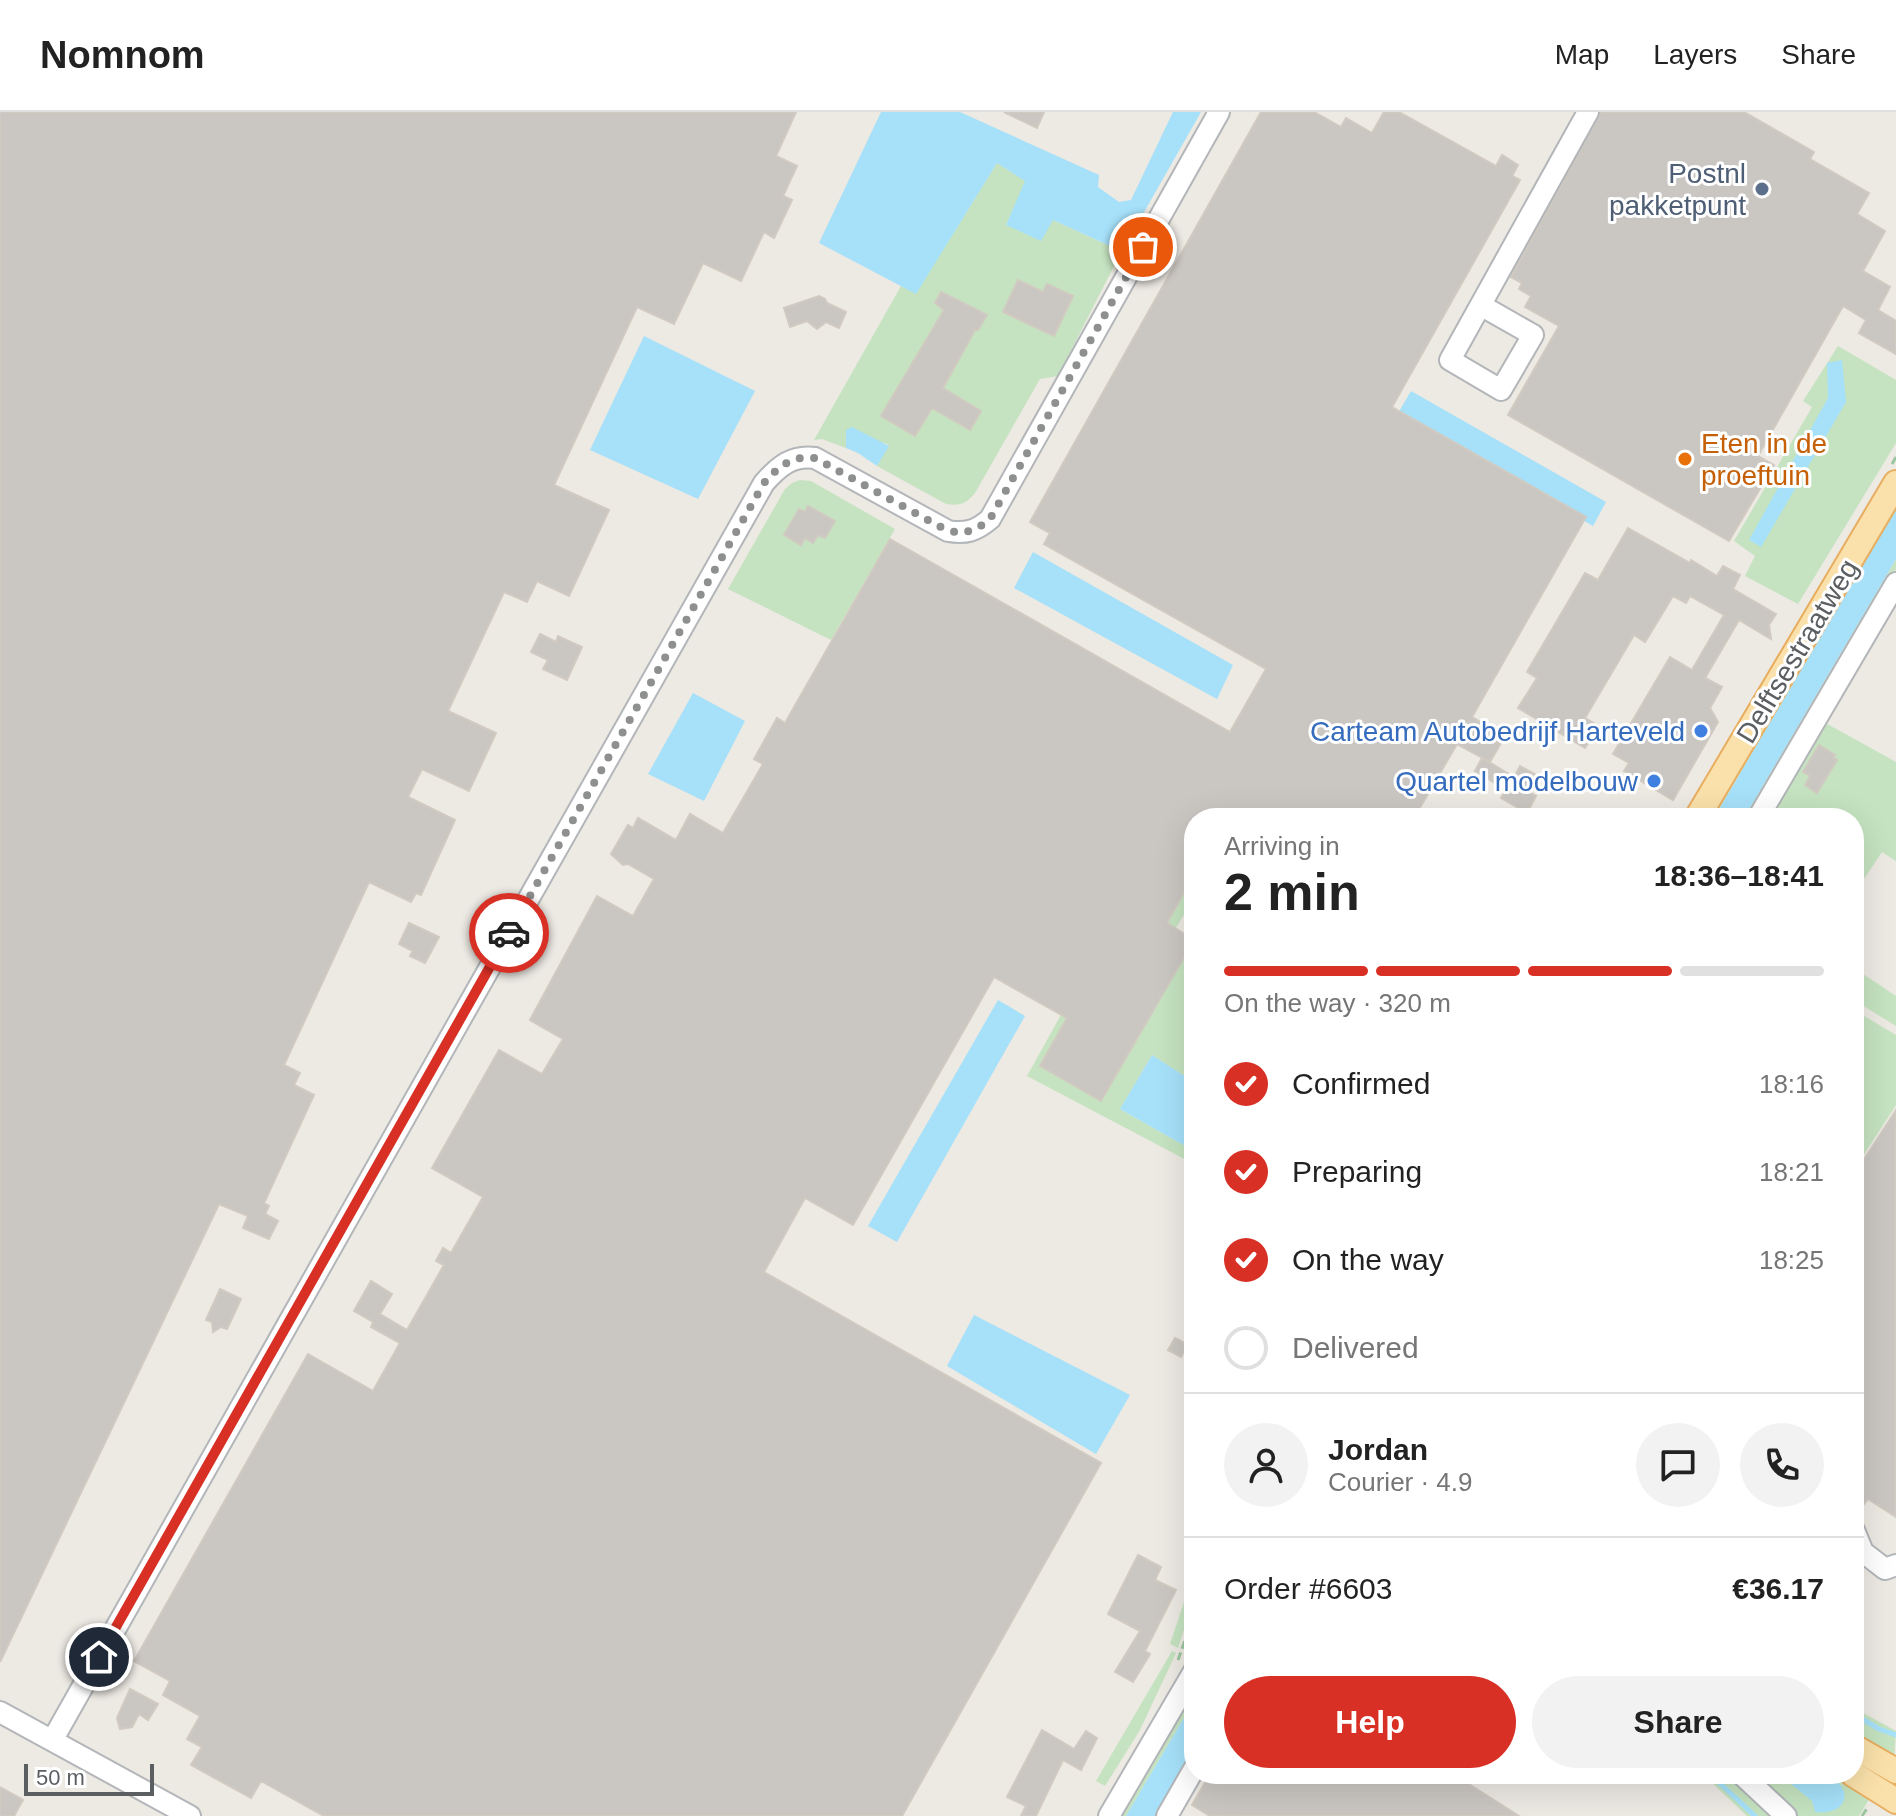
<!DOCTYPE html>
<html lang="en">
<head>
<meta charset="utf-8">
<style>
  :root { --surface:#fff; --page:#f2f2f2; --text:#222; --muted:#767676; --line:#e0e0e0; --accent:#d93025 }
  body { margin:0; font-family:Helvetica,sans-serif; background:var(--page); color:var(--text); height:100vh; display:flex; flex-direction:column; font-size:30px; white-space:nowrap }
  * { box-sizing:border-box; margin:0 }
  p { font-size:26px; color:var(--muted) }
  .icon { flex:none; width:44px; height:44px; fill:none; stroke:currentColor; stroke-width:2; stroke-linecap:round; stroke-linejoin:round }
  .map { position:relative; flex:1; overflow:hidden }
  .side { position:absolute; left:1184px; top:696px; width:680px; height:976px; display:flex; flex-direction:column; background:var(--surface); border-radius:32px; box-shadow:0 8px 32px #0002 }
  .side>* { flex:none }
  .scale { position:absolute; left:24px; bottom:20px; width:130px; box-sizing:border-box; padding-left:8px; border:4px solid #5b5f62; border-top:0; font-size:22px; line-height:28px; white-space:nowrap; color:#5b5f62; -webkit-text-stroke:6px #fff; paint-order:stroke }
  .pin { position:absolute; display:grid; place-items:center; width:68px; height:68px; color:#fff; margin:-34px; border:4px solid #fff; border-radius:50%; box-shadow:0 2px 8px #0007 }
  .courier { position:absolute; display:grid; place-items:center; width:80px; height:80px; margin:-40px; border:6px solid #d93025; border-radius:50%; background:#fff; color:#222; box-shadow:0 2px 10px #0007 }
  .headline em { font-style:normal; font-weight:600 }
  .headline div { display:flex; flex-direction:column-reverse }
  .headline { display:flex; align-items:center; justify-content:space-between; height:136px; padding:0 40px }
  h1 { font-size:52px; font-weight:600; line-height:60px }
  .bar { display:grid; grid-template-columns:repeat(4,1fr); gap:12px 8px; align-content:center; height:96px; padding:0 40px }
  .bar i { height:10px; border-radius:6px; background:var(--line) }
  .bar .on { background:var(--accent) }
  .bar p { grid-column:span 4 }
  .line { display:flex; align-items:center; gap:20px; padding:0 40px; border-top:2px solid var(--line) }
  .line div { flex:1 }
  .round { display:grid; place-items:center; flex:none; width:84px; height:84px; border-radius:42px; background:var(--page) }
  ol { padding:0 40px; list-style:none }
  li { display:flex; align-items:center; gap:24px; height:88px }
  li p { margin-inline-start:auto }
  li .icon { padding:8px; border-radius:50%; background:var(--accent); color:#fff; stroke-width:4 }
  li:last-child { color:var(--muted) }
  li i { width:44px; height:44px; border:4px solid var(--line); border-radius:50% }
  .cta { display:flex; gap:16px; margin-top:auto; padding:16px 40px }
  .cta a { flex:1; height:92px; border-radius:48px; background:var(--accent); color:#fff; font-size:32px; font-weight:600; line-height:92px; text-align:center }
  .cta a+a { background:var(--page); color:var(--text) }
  header { display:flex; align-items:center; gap:48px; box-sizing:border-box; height:112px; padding:0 40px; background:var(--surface); border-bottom:2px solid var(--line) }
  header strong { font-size:38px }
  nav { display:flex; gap:44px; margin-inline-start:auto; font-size:28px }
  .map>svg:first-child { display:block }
  .green { fill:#c5e3c0 }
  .water { fill:#a6e1f9 }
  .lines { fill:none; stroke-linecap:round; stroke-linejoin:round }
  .stream { stroke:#a6e1f9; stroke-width:5 }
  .building { fill:#cac6c2; stroke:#d1cac1; stroke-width:2 }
  .minor-casing { stroke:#b3b6b9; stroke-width:24 }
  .major-casing { stroke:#e8ae60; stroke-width:28 }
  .path { stroke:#9bc6a1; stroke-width:3; stroke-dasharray:8 4; stroke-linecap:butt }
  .minor { stroke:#fff; stroke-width:20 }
  .major { stroke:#fae1ab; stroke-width:24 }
  .done { stroke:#8e8f8f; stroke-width:8; stroke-dasharray:0 14.4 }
  .route { stroke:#d93025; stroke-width:10 }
  .service-dot { fill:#5c6f8a; stroke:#fff; stroke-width:3 }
  .food-dot { fill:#e8710a; stroke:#fff; stroke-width:3 }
  .shop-dot { fill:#3f7fe0; stroke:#fff; stroke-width:3 }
  .labels { text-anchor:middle; stroke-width:6; stroke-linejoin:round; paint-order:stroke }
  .service-label { font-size:28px; fill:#4e5e75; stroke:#fff; text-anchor:end }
  .food-label { font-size:28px; fill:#c56008; stroke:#fff; text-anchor:start }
  .street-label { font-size:28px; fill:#5b5f62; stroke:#fff }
  .shop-label { font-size:28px; fill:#366cbe; stroke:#fff; text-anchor:end }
</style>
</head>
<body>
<header>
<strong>Nomnom</strong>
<nav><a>Map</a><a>Layers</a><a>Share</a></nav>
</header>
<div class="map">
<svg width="1896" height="1704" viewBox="0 0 1896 1704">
  <rect width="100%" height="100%" fill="#ede9e3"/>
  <g class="green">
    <path d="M997,51L1026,69L1006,113L1053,108L1110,134L1108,138L1114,154L1058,264L1040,267L975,381C966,392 960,394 946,392L877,354L889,333L846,318V336L822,327L814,328L901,174L916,181Z"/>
    <polygon points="1838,234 1896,268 1896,331 1798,492 1745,464 1755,444 1734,429 1812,295 1803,289"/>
    <polygon points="800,368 811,369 895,417 831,528 728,477 785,377 792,371"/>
    <polygon points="1896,388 1896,395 1714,706 1708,706"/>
    <polygon points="1896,447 1896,457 1750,706 1744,706"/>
    <polygon points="1822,609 1896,650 1896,749 1882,740 1854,782 1854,706 1767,706"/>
    <polygon points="1168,710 1194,725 1194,786 1173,821 1194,835 1194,970 1152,943 1120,997 1194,1039 1194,1052 1027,964"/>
    <polygon points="1854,856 1896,884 1896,914 1854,888"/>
    <polygon points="1854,898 1896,923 1896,993 1854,1058"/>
    <polygon points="1194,1426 1194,1487 1178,1536 1170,1532 1189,1475 1189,1435"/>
    <polygon points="1172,1539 1176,1541 1140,1618 1105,1674 1096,1669"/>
    <polygon points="1194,1577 1194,1589 1126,1704 1120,1704"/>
    <polygon points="1854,1596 1896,1619 1894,1647 1854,1627"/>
    <polygon points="1703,1662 1733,1662 1778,1704 1747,1704"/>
    <polygon points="1752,1662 1846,1662 1873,1681 1859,1704 1797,1704"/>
  </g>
  <g class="water">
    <polygon points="881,0 960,0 1099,63 1098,75 1119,90 1131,88 1173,0 1201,0 1135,116 1123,130 1110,134 1053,108 1041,129 1006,113 1025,69 997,51 916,182 819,131"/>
    <polygon points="644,224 755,279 698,387 590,338"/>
    <polygon points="1842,248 1846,290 1761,435 1749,428 1828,286 1827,251"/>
    <polygon points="1411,279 1606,390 1593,414 1397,303"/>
    <polygon points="852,315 889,334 877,354 858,341 846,336 846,318"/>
    <polygon points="1896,395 1896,447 1744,706 1714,706"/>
    <polygon points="1033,440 1233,553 1217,587 1014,476"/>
    <polygon points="693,581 745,609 704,689 648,662"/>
    <polygon points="998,888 1025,904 897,1130 868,1114"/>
    <polygon points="1152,943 1194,970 1194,1039 1120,997"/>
    <polygon points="974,1203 1130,1283 1096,1342 947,1254"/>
    <polygon points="1194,1589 1194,1640 1156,1704 1126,1704"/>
    <path d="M1779,1662C1792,1662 1814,1658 1826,1663C1855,1675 1849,1704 1815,1700L1812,1689Z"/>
  </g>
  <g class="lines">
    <g class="stream">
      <polyline points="1854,1602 1879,1617 1896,1623"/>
      <polyline points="1710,1662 1755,1704"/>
    </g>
  </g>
  <g class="building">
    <polygon points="0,0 796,0 776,44 797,54 783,84 792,88 774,126 764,120 741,169 703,151 674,212 637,195 554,373 609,398 569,484 537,469 527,490 504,480 448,599 496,621 469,679 422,657 408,685 455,708 421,783 416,781 411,790 369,770 284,953 300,961 294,973 314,983 264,1091 269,1094 265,1102 278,1109 269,1127 243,1116 248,1104 219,1092 0,1550"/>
    <polygon points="1004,0 1044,0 1037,16"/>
    <polygon points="1261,0 1314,0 1341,15 1346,6 1372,21 1384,0 1399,0 1496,54 1502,43 1518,53 1512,64 1520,68 1392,295 1586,405 1472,605 1505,624 1490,650 1457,632 1414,706 1194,706 1194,762 1167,811 1194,828 1101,989 1040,954 1067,906 994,865 853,1113 805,1086 764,1160 1101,1351 902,1704 324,1704 261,1669 251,1686 191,1653 202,1635 187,1627 200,1604 163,1583 170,1569 134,1549 308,1242 373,1279 400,1231 371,1215 373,1210 354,1199 371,1169 392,1182 380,1202 407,1218 444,1153 436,1149 443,1136 451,1141 483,1085 432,1056 499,938 542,962 563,927 530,908 597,784 633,804 654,767 628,752 623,753 611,742 628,713 633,716 638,706 676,728 690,702 723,721 763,652 754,647 777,606 785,611 890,427 1230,620 1266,557 1044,432 1050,421 1030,410"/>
    <polygon points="1601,0 1744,0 1814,40 1810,47 1869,81 1857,102 1885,119 1863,159 1890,175 1878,198 1896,209 1896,242 1859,221 1866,208 1843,194 1758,344 1774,353 1729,429 1508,303 1559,214 1525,195 1531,184 1519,177 1522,171 1511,165"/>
    <polygon points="1018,168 1043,180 1047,172 1073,184 1054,224 1003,200"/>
    <polygon points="941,180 987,203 978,218 975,218 943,276 981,299 970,318 932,296 915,324 881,304 944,198 935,191"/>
    <polygon points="819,184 825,187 827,191 846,200 839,216 826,210 817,217 807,209 790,215 784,196"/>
    <polygon points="808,394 835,409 825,426 818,423 813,431 805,426 801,433 784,423 799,397 805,400"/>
    <polygon points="1628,416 1690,451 1691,448 1717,464 1723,454 1740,463 1733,477 1776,502 1769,513 1771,527 1739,508 1705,566 1722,575 1710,596 1718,610 1673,688 1624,659 1629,651 1613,642 1670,545 1692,558 1724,503 1690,484 1686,491 1673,484 1645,530 1634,523 1585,606 1599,614 1585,636 1518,596 1537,566 1527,560 1585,461 1598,468"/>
    <polygon points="540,522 556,530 558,524 582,535 567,568 543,557 548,548 531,540"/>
    <polygon points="1819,633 1835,643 1833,645 1837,648 1817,681 1805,673 1810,664 1803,660"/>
    <polygon points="1482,646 1514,665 1520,654 1536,663 1527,679 1536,684 1527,701 1501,686 1506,678 1475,659"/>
    <polygon points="409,811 439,825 425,851 410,844 413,839 399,832"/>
    <polygon points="1896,998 1896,1405 1868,1387 1854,1405 1854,1063"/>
    <polygon points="220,1177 241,1187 227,1217 221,1215 213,1220 212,1210 206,1208"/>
    <polygon points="1175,1226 1188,1233 1181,1245 1168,1238"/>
    <polygon points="1138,1443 1161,1455 1155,1468 1176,1478 1145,1539 1150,1542 1133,1570 1115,1560 1140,1519 1108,1502"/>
    <polygon points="130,1577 158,1592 148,1608 139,1602 132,1615 120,1617 117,1606"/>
    <polygon points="1042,1618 1074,1637 1086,1619 1097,1626 1081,1658 1063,1648 1036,1704 1021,1704 1026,1694 1007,1685"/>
    <polygon points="1210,1662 1453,1662 1519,1704 1210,1704 1192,1693"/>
    <polygon points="0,1675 23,1688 14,1704 0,1704"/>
  </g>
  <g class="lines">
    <defs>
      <g id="minor">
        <polyline points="1482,194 1533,223 1501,278 1450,248 1588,0"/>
        <polyline points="1758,706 1896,471"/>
        <polyline points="1854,1418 1863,1440 1885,1457 1896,1453"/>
        <polyline points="0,1600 190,1704"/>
        <path d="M53,1627L764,371C779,354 792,343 815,346L948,419C966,422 976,419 990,407L1219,0"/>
        <polyline points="1741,1662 1786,1704"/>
        <polyline points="1109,1704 1194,1559"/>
        <polyline points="1167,1704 1194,1657"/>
      </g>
      <g id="major">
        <polyline points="1697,706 1896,371"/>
        <polyline points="1854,1635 1896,1659"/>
        <polyline points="1853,1662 1896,1689"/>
      </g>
    </defs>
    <use href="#minor" class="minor-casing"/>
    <use href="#major" class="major-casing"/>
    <g class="path">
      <polyline points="1892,352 1896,345"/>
      <polyline points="1178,1548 1194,1503"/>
      <polyline points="1862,1704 1868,1695"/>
    </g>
    <use href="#minor" class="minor"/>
    <use href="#major" class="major"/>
  </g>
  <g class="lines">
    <path class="done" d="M509,821L764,371C779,354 792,343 815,346L948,419C966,422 976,419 990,407L1143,135"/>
    <polyline class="route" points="99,1545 509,821"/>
  </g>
  <circle class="service-dot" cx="1762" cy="77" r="8"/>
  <circle class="food-dot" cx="1685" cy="347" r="8"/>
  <g class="shop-dot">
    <circle cx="1701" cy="619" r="8"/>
    <circle cx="1654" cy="669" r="8"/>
  </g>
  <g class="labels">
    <g class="service-label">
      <text x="1746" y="71">Postnl<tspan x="1746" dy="32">pakketpunt</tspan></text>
    </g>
    <g class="food-label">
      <text x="1701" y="341">Eten in de<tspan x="1701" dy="32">proeftuin</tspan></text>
    </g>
    <g class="street-label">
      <text transform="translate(1797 539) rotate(-59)" y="10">Delftsestraatweg</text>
    </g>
    <g class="shop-label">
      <text x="1685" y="629">Carteam Autobedrijf Harteveld</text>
      <text x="1638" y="679">Quartel modelbouw</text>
    </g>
  </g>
</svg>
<div class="scale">50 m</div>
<div class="pin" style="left:1143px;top:135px;background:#ea580c"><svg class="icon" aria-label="bag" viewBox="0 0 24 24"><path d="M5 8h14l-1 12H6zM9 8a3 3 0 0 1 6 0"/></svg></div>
<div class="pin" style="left:99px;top:1545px;background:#1f2937"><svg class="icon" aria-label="home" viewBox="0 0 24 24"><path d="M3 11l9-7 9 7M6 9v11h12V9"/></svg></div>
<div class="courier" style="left:509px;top:821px"><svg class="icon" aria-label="car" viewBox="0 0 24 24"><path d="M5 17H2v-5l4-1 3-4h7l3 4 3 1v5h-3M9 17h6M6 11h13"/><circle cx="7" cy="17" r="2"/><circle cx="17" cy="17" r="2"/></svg></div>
<section class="side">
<div class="headline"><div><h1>2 min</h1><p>Arriving in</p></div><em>18:36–18:41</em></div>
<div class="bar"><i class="on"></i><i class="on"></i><i class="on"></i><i></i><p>On the way · 320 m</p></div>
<ol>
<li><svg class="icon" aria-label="check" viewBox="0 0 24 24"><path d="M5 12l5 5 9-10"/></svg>Confirmed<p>18:16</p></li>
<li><svg class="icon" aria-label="check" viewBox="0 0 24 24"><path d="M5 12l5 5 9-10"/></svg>Preparing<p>18:21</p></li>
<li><svg class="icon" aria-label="check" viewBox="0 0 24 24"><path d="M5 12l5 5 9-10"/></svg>On the way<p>18:25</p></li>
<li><i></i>Delivered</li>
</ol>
<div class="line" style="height:144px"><a class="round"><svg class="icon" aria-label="person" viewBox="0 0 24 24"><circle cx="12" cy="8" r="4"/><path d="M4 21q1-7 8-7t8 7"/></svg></a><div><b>Jordan</b><p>Courier · 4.9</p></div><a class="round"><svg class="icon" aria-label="chat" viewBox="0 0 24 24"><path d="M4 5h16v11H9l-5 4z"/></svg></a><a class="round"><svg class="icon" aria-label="phone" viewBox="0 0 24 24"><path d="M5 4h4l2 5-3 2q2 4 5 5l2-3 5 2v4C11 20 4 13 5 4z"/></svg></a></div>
<div class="line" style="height:104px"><div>Order #6603</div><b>€36.17</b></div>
<div class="cta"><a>Help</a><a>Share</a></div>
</section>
</div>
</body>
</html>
